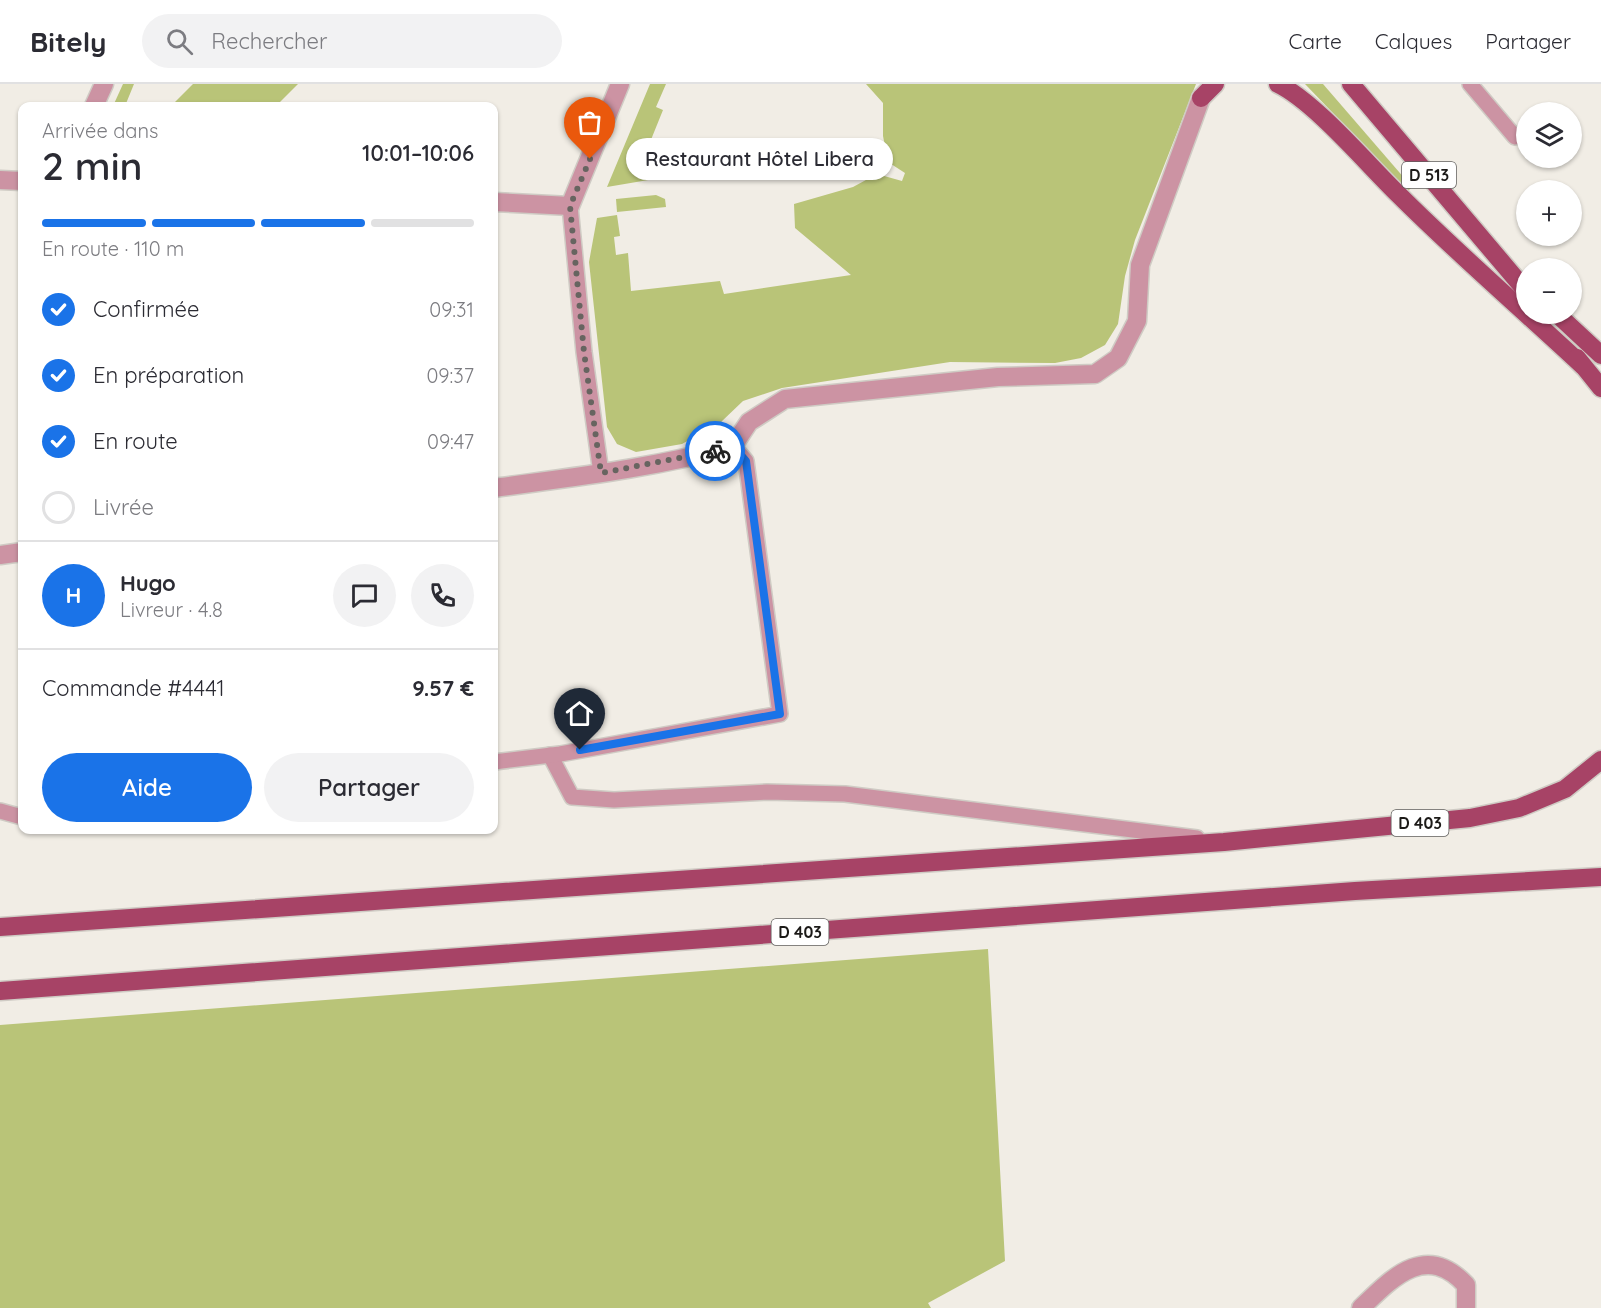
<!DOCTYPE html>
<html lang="fr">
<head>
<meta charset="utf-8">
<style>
  :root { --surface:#fff; --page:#f2f2f3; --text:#2b2b33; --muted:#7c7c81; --line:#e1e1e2; --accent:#1a73e8 }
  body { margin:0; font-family:Quicksand,sans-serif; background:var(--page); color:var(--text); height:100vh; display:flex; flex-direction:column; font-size:22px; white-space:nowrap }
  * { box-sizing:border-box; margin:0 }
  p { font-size:20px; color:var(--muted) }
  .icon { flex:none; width:33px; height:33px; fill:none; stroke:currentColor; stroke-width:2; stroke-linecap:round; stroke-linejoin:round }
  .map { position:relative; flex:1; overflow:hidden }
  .panel { position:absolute; left:18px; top:18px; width:480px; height:732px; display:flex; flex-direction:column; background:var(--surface); border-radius:12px; box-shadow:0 2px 4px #0004 }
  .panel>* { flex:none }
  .tools { position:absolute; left:1516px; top:18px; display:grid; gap:12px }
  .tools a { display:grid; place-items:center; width:66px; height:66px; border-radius:50%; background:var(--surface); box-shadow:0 2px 4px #0004; font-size:30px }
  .pin { position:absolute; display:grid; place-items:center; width:51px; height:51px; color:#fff; margin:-62px -26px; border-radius:50% 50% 50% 0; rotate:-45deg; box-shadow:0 0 6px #0007 }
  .pin .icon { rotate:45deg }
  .courier { position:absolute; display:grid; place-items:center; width:60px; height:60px; margin:-30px; border:4px solid #1a73e8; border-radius:50%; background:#fff; color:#222; box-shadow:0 2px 8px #0007 }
  .bubble { position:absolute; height:42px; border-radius:21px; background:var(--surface); box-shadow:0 2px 4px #0004; font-size:20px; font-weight:600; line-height:42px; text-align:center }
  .summary em { font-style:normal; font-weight:600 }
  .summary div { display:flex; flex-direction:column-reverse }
  .summary { display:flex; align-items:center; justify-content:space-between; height:102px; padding:0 24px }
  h1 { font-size:39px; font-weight:600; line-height:45px }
  .bar { display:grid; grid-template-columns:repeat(4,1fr); gap:9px 6px; align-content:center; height:72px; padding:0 24px }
  .bar i { height:8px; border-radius:4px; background:var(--line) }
  .bar .current { background:var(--accent) }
  .bar p { grid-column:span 4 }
  .line { display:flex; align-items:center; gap:15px; padding:0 24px; border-top:2px solid var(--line) }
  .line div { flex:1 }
  .round { display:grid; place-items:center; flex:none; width:63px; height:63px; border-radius:32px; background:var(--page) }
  ol { padding:0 24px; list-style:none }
  li { display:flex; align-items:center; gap:18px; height:66px }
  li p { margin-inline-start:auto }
  li .icon { padding:6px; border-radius:50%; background:var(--accent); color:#fff; stroke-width:4 }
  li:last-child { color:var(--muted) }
  li i { width:33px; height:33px; border:3px solid var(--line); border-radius:50% }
  .button { display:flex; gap:12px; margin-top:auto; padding:12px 24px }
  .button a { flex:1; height:69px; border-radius:36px; background:var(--accent); color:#fff; font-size:24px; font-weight:600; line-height:69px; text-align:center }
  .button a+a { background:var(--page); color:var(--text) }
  header { display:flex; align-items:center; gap:36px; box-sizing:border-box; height:84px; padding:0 30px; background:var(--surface); border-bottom:2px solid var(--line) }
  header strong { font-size:28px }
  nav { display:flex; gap:33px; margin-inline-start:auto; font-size:21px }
  .search { width:420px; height:54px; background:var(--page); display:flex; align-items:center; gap:15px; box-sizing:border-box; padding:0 21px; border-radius:33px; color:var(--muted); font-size:22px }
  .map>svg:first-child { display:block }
  .green { fill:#b9c478 }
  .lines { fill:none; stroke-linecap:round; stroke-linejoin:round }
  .lane-casing { stroke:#cfcbc4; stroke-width:18 }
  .street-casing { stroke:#cfcbc4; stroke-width:21 }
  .primary-casing { stroke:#cfcbc4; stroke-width:21 }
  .lane { stroke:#cc93a3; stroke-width:15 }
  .street { stroke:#cc93a3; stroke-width:18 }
  .primary { stroke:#a74366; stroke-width:18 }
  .done { stroke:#676460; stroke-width:6; stroke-dasharray:0 10.8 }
  .route { stroke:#1a73e8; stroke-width:8 }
  .labels { text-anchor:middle; stroke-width:4.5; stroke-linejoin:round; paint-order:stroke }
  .shield { fill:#fff; stroke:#605f5d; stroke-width:1.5 }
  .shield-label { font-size:16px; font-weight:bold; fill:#1c1a18 }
</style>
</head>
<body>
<header>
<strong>Bitely</strong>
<div class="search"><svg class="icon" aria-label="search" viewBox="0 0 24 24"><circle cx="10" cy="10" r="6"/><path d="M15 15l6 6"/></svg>Rechercher</div>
<nav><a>Carte</a><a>Calques</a><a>Partager</a></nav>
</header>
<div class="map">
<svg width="1601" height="1224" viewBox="0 0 1601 1224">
  <rect width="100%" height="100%" fill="#f1ede5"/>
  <g class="green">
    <polygon points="123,0 134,0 125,22 113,22"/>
    <polygon points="193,0 298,0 276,22 171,22"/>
    <polygon points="650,0 666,0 656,23 663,26 642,78 663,87 660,94 607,103"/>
    <polygon points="866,0 1196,0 1135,156 1125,192 1118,240 1105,261 1081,274 1055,279 950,278 782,304 743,317 721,338 682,360 636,368 617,360 607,343 589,178 597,134 617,131 620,152 614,153 616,171 628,169 631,207 720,197 724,210 851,191 795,144 794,120 853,103 877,90 902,97 905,89 888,78 883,52 883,19"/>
    <polygon points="1305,0 1323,0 1412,103 1408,107"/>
    <polygon points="656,111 665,115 666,123 617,128 616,115"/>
    <polygon points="988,865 1005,1177 928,1219 931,1224 0,1224 0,941"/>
  </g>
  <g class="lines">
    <defs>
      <g id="lane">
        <polyline points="1470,0 1515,53"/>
        <polyline points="570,122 584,268 601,389"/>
        <polyline points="550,671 572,713 614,716 767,708 845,710 1197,754"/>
        <polyline points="494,678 560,670 780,630 746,377 733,362"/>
        <polyline points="0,727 22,733"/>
      </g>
      <g id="street">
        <polyline points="94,22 104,0"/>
        <polyline points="0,96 22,97"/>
        <polyline points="494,118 570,122 620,0"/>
        <path d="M494,404C574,393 655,384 733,362L749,338L785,315L998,293L1095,290L1118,274L1137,237L1140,181L1201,14"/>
        <polyline points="0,471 22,468"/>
        <path d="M1361,1224C1393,1193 1426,1158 1466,1201V1224"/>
      </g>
      <g id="primary">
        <path d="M1278,0C1315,18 1367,80 1399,111C1458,170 1522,225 1583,282"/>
        <polyline points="1351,0 1527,208"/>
        <polyline points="1201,14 1215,0"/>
        <polyline points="1557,230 1601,271"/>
        <polyline points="1577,274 1601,304"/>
        <polyline points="0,843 1224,758 1470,734 1519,724 1565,705 1601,676"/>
        <polyline points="0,907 1355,807 1601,793"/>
      </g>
    </defs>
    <use href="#lane" class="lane-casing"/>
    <use href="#street" class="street-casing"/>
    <use href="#primary" class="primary-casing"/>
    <use href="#lane" class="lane"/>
    <use href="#street" class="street"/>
    <use href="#primary" class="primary"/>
  </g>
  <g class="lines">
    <polyline class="done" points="590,75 570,122 584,268 601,389 715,367"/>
    <polyline class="route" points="580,666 780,630 746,377 733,362 715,367"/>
  </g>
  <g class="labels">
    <g class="shield">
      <rect x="1402" y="78" width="54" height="26" rx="4.5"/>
      <rect x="1391.5" y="726" width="57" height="26" rx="4.5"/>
      <rect x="771.5" y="835" width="57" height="26" rx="4.5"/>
    </g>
    <g class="shield-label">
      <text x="1429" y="97">D 513</text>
      <text x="1420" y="745">D 403</text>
      <text x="800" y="854">D 403</text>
    </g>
  </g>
</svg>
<div class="tools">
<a><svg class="icon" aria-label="layers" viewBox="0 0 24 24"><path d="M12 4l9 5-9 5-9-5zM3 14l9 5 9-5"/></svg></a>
<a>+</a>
<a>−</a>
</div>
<div class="pin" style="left:590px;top:75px;background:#ea580c"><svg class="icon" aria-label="bag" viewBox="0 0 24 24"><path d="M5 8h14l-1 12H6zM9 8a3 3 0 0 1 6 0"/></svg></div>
<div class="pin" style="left:580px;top:666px;background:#1f2937"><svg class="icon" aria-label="home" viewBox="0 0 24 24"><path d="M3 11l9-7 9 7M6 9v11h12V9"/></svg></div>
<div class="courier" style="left:715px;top:367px"><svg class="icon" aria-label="bike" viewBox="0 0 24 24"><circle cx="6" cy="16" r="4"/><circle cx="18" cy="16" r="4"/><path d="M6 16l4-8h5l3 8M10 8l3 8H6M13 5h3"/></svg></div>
<div class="bubble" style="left:626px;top:54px;width:267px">Restaurant Hôtel Libera</div>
<section class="panel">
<div class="summary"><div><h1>2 min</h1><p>Arrivée dans</p></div><em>10:01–10:06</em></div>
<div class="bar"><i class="current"></i><i class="current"></i><i class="current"></i><i></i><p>En route · 110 m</p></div>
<ol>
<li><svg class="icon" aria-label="check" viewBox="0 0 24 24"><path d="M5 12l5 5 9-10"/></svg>Confirmée<p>09:31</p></li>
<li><svg class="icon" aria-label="check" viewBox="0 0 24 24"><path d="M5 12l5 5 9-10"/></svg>En préparation<p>09:37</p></li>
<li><svg class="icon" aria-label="check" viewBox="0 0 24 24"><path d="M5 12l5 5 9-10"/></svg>En route<p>09:47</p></li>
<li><i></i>Livrée</li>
</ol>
<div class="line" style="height:108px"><b class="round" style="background:var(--accent);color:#fff">H</b><div><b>Hugo</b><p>Livreur · 4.8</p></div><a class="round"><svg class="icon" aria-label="chat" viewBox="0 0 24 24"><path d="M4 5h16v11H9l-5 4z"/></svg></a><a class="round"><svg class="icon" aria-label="phone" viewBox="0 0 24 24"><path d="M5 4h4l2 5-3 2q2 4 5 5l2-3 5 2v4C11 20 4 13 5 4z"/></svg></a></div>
<div class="line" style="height:78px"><div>Commande #4441</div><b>9.57 €</b></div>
<div class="button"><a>Aide</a><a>Partager</a></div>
</section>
</div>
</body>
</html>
